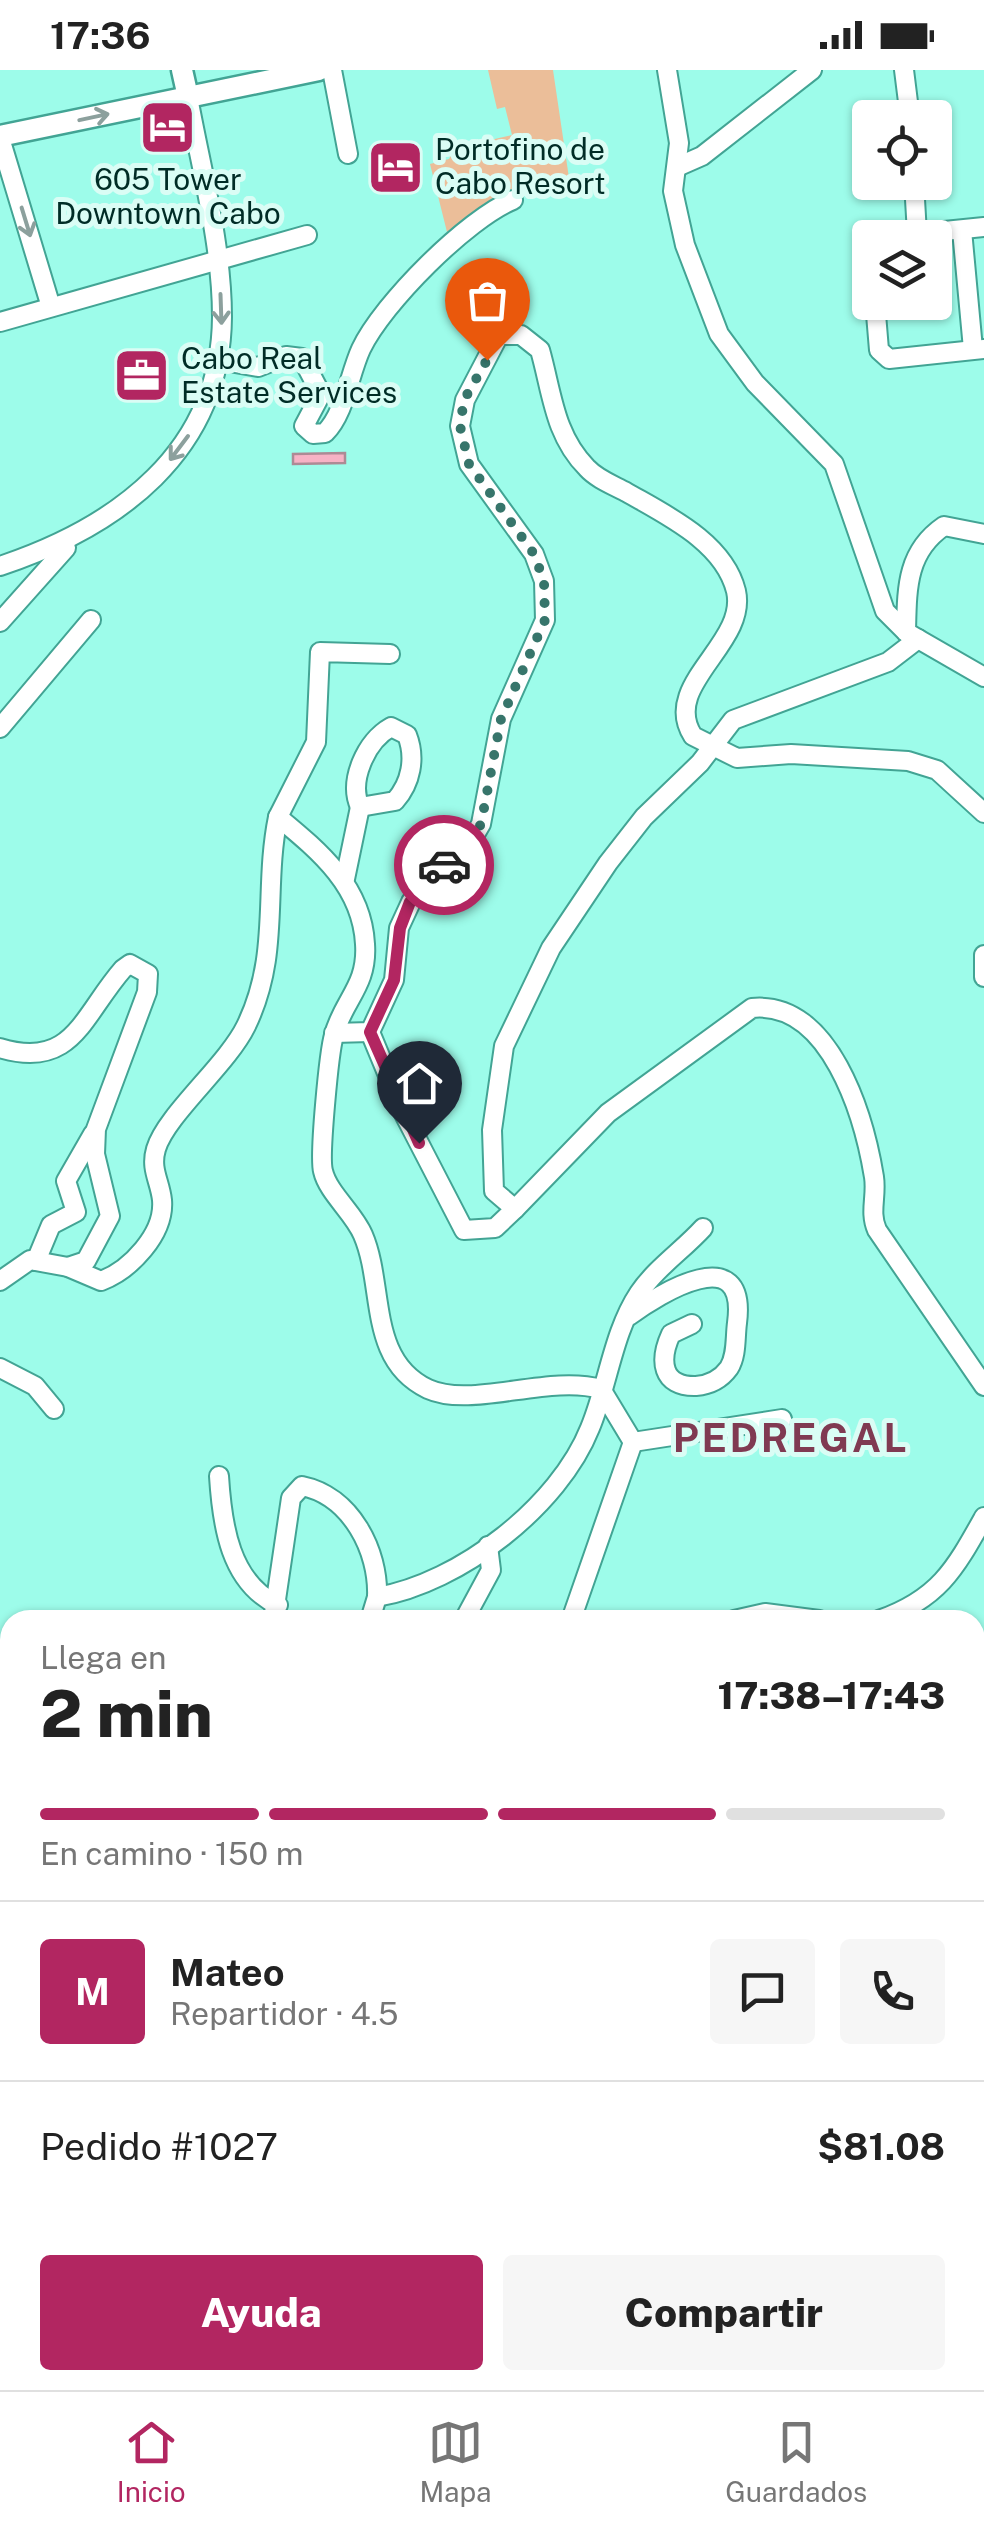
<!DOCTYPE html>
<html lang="es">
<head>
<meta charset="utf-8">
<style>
  :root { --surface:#fff; --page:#f6f6f6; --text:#222; --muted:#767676; --line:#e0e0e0; --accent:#b22661 }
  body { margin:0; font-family:"Public Sans",sans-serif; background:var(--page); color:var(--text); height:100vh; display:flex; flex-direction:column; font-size:38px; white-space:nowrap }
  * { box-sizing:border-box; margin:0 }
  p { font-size:32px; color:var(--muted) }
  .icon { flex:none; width:55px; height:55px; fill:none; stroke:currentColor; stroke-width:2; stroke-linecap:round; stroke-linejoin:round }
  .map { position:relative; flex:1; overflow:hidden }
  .panel { position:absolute; left:0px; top:1540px; width:985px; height:780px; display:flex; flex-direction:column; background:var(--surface); border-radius:30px 30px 0 0; box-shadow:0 2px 8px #0004 }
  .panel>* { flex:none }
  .controls { position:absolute; left:852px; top:30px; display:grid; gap:20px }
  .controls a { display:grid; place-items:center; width:100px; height:100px; border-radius:10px; background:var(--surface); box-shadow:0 2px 8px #0004; font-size:50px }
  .pin { position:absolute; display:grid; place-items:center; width:85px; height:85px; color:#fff; margin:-102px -42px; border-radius:50% 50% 50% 0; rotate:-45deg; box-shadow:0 0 10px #0007 }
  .pin .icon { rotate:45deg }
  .courier { position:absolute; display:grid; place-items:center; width:100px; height:100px; margin:-50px; border:8px solid #b22661; border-radius:50%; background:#fff; color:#222; box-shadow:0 2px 12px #0007 }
  .summary em { font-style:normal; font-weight:800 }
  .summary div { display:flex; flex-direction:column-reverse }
  .summary { display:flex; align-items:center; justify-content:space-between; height:170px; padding:0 40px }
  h1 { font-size:65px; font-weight:800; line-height:75px }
  .bar { display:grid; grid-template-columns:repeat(4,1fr); gap:15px 10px; align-content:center; height:120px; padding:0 40px }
  .bar i { height:12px; border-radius:8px; background:var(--line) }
  .bar .active { background:var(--accent) }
  .bar p { grid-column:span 4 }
  .line { display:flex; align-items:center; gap:25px; padding:0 40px; border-top:2px solid var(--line) }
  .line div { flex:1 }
  .round { display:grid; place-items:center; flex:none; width:105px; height:105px; border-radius:10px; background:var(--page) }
  .primary-button { display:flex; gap:20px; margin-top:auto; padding:20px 40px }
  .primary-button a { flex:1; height:115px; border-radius:10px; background:var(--accent); color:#fff; font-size:40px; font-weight:800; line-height:115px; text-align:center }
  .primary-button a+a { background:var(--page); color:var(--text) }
  .status { display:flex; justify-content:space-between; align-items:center; height:70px; padding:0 50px; background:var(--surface); direction:ltr }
  .status svg { height:28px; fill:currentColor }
  .tabs { display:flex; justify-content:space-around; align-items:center; height:140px; border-top:2px solid var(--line); background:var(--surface); font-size:28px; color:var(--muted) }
  .tabs a { display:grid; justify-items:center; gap:5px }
  .tabs .active { color:var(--accent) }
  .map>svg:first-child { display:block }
  .green { fill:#ebbe99 }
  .water { fill:#f7b2c5; stroke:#ad8a95; stroke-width:2.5 }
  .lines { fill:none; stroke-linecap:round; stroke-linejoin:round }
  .minor-casing { stroke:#42a494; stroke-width:22 }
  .major-casing { stroke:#42a494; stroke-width:25 }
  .minor { stroke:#fff; stroke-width:18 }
  .major { stroke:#fff; stroke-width:20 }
  .oneway { stroke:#8ca09d }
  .done { stroke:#37756b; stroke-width:10; stroke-dasharray:0 18 }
  .route { stroke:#b22661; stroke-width:12 }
  .labels { text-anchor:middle; stroke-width:10; stroke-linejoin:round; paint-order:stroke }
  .poi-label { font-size:30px; fill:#002c26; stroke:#dafdf5; text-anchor:start }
  .district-label { font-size:40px; font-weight:bold; letter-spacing:2.5px; fill:#803a52; stroke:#dafdf5 }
</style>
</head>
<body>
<div class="status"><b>17:36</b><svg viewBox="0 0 49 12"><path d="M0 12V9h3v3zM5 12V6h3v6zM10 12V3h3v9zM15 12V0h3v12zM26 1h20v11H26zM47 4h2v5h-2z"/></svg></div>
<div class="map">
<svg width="984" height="2320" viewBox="0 0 984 2320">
  <rect width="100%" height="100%" fill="#9dfcea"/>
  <g class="green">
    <polygon points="488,0 553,0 569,108 491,129 447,162 430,94 449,89 455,78 512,65 505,37 497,39"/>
    <polygon points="975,1608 984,1611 984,1705 975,1702"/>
  </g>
  <polygon class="water" points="345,383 345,393 293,394 293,384"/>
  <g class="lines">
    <defs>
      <g id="minor">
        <polyline points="332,0 348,84"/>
        <polyline points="667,0 679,73 673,121 685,175 719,264 755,313 834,394 885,541 906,562 984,607"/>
        <polyline points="904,0 910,48"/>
        <polyline points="0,68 51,237"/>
        <polyline points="677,97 702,86 812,0"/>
        <polyline points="914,112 917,164"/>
        <polyline points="962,160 973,279"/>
        <polyline points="875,168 984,157"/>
        <polyline points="875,232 879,280 889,289 984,279"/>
        <polyline points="0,252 307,165"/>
        <path d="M218,290L258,297L286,286L302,288L321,324L304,356L313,364L325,363C345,343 349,305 361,279C383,233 467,149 513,130"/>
        <path d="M0,496C117,457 221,382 222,247C222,174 201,99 188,27"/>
        <polyline points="0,552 66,478"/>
        <path d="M906,562C907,519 906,482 944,456L984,464"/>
        <path d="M390,584L320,582L316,672L278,747C319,781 362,816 365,874C368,916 343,930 334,965C329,982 319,1086 323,1101C328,1123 354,1143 363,1165C385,1216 367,1290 428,1319C472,1339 548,1304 601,1319L633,1372L571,1550"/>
        <path d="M391,657L407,665C416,688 411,713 395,731L360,737C348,711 366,671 391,657Z"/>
        <polyline points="0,658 91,550"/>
        <polyline points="345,809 360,737"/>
        <polyline points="984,885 984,907"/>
        <polyline points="370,962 404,1044 464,1160 495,1158 515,1139 494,1121 492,1060 504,976 551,878 608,793 644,747 700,693 733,650 888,592 918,569"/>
        <path d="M334,963L370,962L394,910L399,858L411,832L426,811L470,773L481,754L501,649L545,550L544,511L534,484L469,394L460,356L465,330L499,265H521L540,280C552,322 554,365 587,398C597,409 613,415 626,422C666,445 724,472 736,521C748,574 660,615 693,666L737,688L791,684L908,691L937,700L984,743"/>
        <path d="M0,978C73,1000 82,946 123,899L130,894L148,904L147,922L96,1059L95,1084L110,1146L86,1191L68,1197"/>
        <path d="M515,1139L608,1043L752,938C830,930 864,1046 874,1107C877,1126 869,1142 877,1160L984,1316"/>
        <polyline points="36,1191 51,1155 76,1142 66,1111 93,1064"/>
        <path d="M0,1211L30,1190L68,1197L101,1211C130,1200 165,1164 162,1130C160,1111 150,1099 156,1079C166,1045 227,995 246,956C281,884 263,820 278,747"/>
        <path d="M629,1246C660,1223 748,1169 737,1253C735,1268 737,1285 729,1298C721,1309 709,1315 696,1316C661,1317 659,1290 671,1264L692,1254"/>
        <polyline points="0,1298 35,1316 54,1339"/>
        <polyline points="633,1372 782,1349"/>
        <path d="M219,1406C222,1455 230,1513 278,1535"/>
        <path d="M273,1550L291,1428L302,1416C351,1426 379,1481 377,1527C460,1513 559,1436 590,1358C608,1315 613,1262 639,1223C656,1198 683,1180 703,1158"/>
        <polyline points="370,1550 377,1527"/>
        <polyline points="464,1550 491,1500 488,1476"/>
        <polyline points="734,1550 765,1543 819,1550"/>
        <path d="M879,1550C939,1529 955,1499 984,1447"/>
        <polyline points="0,1591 10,1591"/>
        <polyline points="975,1780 984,1786"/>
        <polyline points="0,1807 10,1760"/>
        <polyline points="975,1856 984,1862"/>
        <polyline points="975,1911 984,1890"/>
        <polyline points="975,2039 984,2030"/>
        <polyline points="0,2211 10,2209"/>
        <polyline points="0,2300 10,2292"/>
        <polyline points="232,2310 236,2320"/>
        <polyline points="365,2320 369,2310"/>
      </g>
      <g id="major">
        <polyline points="182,0 188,27"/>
        <polyline points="0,66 319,0"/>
      </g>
    </defs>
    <use href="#minor" class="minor-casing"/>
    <use href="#major" class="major-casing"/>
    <use href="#minor" class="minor"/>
    <use href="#major" class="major"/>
  </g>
  <defs><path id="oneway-shaft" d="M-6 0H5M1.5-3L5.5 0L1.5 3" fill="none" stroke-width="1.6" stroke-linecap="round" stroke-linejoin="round" transform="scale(2.5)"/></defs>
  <g class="oneway">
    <use href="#oneway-shaft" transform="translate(94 47) rotate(-12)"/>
    <use href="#oneway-shaft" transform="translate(26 152) rotate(73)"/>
    <use href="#oneway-shaft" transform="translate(221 239) rotate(88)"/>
    <use href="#oneway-shaft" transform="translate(179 378) rotate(127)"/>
  </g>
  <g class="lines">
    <polyline class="done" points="444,795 470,772 481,754 501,649 545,550 544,511 534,484 469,394 460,356 464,330 487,290"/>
    <polyline class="route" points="419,1073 370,962 394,910 400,858 410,832 444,795"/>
  </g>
  <defs>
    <symbol id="hotel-square" viewBox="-11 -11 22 22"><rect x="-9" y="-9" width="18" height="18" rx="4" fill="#b22661" stroke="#dafdf5"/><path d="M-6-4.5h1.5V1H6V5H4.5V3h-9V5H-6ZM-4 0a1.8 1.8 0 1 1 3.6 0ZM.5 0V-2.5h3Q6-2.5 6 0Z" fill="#fff"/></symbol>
    <symbol id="office-square" viewBox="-11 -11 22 22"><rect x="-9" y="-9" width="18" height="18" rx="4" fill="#b22661" stroke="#dafdf5"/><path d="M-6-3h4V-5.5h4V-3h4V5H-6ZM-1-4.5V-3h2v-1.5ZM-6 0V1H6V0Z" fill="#fff"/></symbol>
  </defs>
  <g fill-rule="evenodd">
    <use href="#hotel-square" x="136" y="26" width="63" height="63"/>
    <use href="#hotel-square" x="364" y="66" width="63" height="63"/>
    <use href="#office-square" x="110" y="274" width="63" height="63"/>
  </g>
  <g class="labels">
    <g class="poi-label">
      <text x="435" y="90">Portofino de<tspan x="435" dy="34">Cabo Resort</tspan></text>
      <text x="168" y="120" text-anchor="middle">605 Tower<tspan x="168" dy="34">Downtown Cabo</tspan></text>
      <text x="181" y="299">Cabo Real<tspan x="181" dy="34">Estate Services</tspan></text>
    </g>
    <g class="district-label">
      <text x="791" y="1382">PEDREGAL</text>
    </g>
  </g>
</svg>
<div class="controls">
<a><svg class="icon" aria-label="locate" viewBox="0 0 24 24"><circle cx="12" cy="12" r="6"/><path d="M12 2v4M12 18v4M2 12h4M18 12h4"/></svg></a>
<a><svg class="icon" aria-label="layers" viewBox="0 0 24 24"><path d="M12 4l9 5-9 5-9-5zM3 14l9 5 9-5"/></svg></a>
</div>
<div class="pin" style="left:487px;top:290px;background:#ea580c"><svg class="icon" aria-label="bag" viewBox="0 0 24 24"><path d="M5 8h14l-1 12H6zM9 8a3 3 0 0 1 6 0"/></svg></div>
<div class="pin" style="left:419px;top:1073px;background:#1f2937"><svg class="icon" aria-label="home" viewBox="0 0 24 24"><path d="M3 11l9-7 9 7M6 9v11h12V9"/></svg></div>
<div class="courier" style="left:444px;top:795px"><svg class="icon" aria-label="car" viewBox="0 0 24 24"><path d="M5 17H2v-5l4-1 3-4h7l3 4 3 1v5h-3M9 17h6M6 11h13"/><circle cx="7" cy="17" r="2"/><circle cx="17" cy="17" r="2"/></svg></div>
<section class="panel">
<div class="summary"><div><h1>2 min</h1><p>Llega en</p></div><em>17:38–17:43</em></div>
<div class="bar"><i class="active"></i><i class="active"></i><i class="active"></i><i></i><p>En camino · 150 m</p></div>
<div class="line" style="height:180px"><b class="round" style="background:var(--accent);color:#fff">M</b><div><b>Mateo</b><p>Repartidor · 4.5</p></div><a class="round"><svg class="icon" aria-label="chat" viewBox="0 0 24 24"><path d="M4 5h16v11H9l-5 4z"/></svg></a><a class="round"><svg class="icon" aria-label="phone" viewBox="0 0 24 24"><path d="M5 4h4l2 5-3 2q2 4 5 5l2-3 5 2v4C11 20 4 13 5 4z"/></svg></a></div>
<div class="line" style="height:130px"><div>Pedido #1027</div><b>$81.08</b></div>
<div class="primary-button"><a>Ayuda</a><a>Compartir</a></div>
</section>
</div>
<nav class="tabs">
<a class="active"><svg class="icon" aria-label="home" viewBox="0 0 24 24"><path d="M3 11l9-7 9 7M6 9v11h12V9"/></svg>Inicio</a>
<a><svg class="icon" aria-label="map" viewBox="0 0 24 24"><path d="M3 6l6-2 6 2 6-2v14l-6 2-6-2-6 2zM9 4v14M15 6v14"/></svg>Mapa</a>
<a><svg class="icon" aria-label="saved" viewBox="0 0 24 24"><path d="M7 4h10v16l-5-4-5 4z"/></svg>Guardados</a>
</nav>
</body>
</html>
